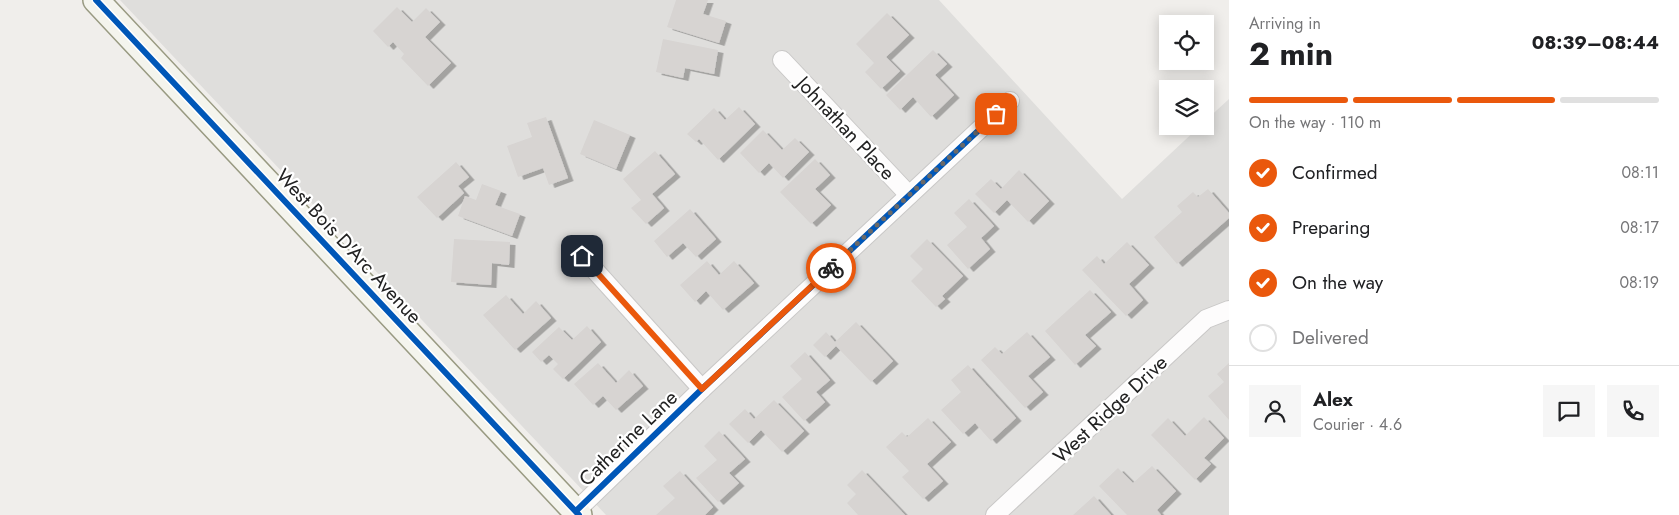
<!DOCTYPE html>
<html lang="en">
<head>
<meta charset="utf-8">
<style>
  :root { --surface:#fff; --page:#f6f6f6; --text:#202124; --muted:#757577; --line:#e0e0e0; --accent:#ea580c }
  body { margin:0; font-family:Jost,sans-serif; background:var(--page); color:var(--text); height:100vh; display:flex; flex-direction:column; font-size:19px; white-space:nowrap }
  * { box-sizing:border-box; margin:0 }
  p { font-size:16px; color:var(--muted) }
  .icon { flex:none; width:28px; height:28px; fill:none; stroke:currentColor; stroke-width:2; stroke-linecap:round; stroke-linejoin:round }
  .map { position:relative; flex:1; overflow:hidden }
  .side { display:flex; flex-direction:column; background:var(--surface); width:450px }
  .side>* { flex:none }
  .fabs { position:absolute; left:1159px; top:15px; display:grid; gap:10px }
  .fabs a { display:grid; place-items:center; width:55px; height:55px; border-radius:0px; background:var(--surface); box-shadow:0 2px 12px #0003; font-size:25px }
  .pin { position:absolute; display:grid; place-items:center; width:42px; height:42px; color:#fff; margin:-21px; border-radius:10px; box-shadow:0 2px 8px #0006 }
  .courier { position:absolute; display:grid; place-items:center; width:50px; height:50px; margin:-25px; border:4px solid #ea580c; border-radius:50%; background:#fff; color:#222; box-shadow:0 1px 6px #0007 }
  .headline em { font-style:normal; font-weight:700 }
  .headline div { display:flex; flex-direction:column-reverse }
  .headline { display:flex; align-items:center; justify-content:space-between; height:85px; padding:0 20px }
  h1 { font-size:32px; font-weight:700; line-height:38px }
  .bar { display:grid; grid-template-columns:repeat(4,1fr); gap:8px 5px; align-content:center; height:60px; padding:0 20px }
  .bar i { height:6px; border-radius:4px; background:var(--line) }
  .bar .on { background:var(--accent) }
  .bar p { grid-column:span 4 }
  .line { display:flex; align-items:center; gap:12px; padding:0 20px; border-top:1px solid var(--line) }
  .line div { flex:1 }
  .round { display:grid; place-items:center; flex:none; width:52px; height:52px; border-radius:0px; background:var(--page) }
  ol { padding:0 20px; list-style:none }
  li { display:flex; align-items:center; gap:15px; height:55px }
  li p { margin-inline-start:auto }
  li .icon { padding:5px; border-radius:50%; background:var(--accent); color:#fff; stroke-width:4 }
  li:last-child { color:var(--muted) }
  li i { width:28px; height:28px; border:2px solid var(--line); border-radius:50% }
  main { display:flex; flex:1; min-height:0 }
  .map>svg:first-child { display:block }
  .residential { fill:#dfdedc }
  .building { fill:#d7d4d2; filter:url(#shadow) }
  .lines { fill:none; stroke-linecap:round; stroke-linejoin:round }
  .street-casing { stroke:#c9c8c7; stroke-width:20 }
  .secondary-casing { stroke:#999a82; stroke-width:28 }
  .street { stroke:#fdfcfc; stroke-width:18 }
  .secondary { stroke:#f4f4ed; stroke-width:25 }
  .cycleway-casing { stroke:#fff; stroke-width:9 }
  .cycleway { stroke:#0057b8; stroke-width:6 }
  .done { stroke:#6a6968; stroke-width:5; stroke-dasharray:0 9 }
  .route { stroke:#ea580c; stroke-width:6 }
  .labels { text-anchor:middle; stroke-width:4.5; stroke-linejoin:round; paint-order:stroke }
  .street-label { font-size:20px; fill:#222; stroke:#fff }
</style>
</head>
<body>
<main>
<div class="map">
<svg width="1229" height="515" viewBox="0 0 1229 515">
  <defs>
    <filter id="shadow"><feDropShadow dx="5.5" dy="3" stdDeviation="0" flood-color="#0004"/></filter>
  </defs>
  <rect width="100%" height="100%" fill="#f0eeeb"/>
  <polygon class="residential" points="120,0 939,0 1122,199 1200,126 1205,126 1205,121 1229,99 1229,515 606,515"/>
  <g class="building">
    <polygon points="676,0 708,0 703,14 726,21 719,43 667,27"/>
    <polygon points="397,7 412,22 426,8 440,22 425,37 451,63 428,86 401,58 404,54 393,42 388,47 373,31"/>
    <polygon points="887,13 909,35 886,57 900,71 881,89 865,72 874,63 856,44"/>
    <polygon points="663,39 718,50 714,74 685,68 683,78 656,72"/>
    <polygon points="933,50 947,64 935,75 954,95 931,117 913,97 900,110 886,95"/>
    <polygon points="739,107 755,124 718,160 699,139 696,142 687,134 714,108 725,120"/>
    <polygon points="546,117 568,178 549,185 543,168 518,177 507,146 532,137 527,123"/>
    <polygon points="594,120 630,135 616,169 580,154"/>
    <polygon points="763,130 782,150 795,138 809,152 783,178 769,163 759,173 740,153"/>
    <polygon points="655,151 675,174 652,194 664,208 646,224 631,208 641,200 623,179"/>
    <polygon points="815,159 830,175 815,189 831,205 811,224 780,192"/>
    <polygon points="456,162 469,177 458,186 464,193 437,218 417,197"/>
    <polygon points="1019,170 1049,201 1028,222 1007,200 994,213 975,194 991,179 1001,189"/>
    <polygon points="482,184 501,191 495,205 520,214 512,236 458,216 465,196 476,200"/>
    <polygon points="1208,189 1229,213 1229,218 1177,264 1154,237 1182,212 1177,206 1193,192 1198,197"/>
    <polygon points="969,199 994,226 981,238 990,249 968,269 947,245 967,227 954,213"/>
    <polygon points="690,209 716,239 696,257 683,243 667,257 654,241"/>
    <polygon points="454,239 510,242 509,265 492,263 491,285 451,282"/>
    <polygon points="927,239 963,276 942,296 945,299 936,307 911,281 923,269 910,256"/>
    <polygon points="1127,242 1149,265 1129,284 1143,300 1126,316 1082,270 1097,256 1104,264"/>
    <polygon points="707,261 719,275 734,261 754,283 723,310 706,291 695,302 680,285"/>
    <polygon points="1090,290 1111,312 1085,335 1096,346 1075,365 1045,331"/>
    <polygon points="506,295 523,314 536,301 551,318 515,350 483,315"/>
    <polygon points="856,322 893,361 871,382 836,346 825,357 813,345 826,332 835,342"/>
    <polygon points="587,326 601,342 563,379 553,369 558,364 549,355 541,362 532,352 559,327 572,340"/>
    <polygon points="1027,332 1050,357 1028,376 1043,392 1025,408 981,360 995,347 1002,354"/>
    <polygon points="805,352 830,380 816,392 825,402 804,421 782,397 802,379 790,366"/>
    <polygon points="598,363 616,383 629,370 643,386 616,410 603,396 593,405 574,384"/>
    <polygon points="1229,363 1229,420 1208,396 1224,382 1217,374"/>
    <polygon points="968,365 1016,418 991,441 975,423 963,434 941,410 961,392 951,380"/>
    <polygon points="774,400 804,431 782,452 761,430 748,443 729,424 745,409 754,419"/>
    <polygon points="1204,417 1224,438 1204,458 1211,464 1195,480 1151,435 1168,418 1185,436"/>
    <polygon points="928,418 951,442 927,464 943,481 923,499 902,477 909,471 886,447 902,432 907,437"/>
    <polygon points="719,431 745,459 729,473 739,483 718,502 696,478 717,460 704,446"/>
    <polygon points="1152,466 1176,491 1157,510 1161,515 1127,515 1099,486 1118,468 1133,483"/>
    <polygon points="862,470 905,515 858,515 847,503 856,494 847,485"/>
    <polygon points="680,471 713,507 705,515 656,515 675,498 663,486"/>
    <polygon points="1094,496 1111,515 1073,515"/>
  </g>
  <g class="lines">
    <defs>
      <g id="street">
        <polyline points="782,60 909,195"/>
        <polyline points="582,256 702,389"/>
        <polyline points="576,511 702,389 1010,101"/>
        <polyline points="995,515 1206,319 1229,310"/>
      </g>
      <polyline id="secondary" points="96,0 579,515"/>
    </defs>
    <use href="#street" class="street-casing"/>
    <use href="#secondary" class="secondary-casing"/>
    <use href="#street" class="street"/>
    <use href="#secondary" class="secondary"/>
    <defs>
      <g id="cycleway">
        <polyline points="96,0 579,515"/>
        <polyline points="576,511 702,389 1010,101"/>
      </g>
    </defs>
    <use href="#cycleway" class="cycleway-casing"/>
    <use href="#cycleway" class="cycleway"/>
  </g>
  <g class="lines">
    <polyline class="done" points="831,268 996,114"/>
    <polyline class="route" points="582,256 702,389 831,268"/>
  </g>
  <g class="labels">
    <g class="street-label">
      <text transform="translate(846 128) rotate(47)" y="7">Johnathan Place</text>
      <text transform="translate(349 246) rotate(47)" y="7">West Bois D'Arc Avenue</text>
      <text transform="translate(1110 409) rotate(-43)" y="7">West Ridge Drive</text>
      <text transform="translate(628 438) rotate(-44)" y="7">Catherine Lane</text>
    </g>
  </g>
</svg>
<div class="fabs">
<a><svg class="icon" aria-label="locate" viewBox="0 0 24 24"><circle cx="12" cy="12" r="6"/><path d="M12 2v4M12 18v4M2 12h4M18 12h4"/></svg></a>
<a><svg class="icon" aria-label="layers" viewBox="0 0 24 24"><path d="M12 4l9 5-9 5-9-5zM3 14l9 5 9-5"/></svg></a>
</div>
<div class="pin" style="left:996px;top:114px;background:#ea580c"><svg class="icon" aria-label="bag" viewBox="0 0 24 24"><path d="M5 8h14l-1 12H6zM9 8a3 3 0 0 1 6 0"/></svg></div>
<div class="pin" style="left:582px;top:256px;background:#1f2937"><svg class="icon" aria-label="home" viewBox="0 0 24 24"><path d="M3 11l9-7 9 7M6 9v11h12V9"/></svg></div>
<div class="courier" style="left:831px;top:268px"><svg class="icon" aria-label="bike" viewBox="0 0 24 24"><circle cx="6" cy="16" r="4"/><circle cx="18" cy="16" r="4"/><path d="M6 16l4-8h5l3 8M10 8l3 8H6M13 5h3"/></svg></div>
</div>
<section class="side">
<div class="headline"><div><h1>2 min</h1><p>Arriving in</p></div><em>08:39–08:44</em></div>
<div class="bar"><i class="on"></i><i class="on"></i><i class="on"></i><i></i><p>On the way · 110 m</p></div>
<ol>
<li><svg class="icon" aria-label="check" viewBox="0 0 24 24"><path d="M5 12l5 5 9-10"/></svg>Confirmed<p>08:11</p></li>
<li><svg class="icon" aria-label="check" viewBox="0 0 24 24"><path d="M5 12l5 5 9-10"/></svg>Preparing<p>08:17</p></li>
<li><svg class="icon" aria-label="check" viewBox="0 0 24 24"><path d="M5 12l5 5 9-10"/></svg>On the way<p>08:19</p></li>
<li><i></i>Delivered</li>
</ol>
<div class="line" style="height:90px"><a class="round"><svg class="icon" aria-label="person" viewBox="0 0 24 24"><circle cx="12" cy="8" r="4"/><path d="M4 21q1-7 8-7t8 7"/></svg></a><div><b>Alex</b><p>Courier · 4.6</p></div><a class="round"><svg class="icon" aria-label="chat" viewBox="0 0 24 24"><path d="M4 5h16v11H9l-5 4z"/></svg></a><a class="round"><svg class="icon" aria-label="phone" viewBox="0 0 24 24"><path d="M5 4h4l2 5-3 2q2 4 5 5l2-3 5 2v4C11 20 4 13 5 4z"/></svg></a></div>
</section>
</main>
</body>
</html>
